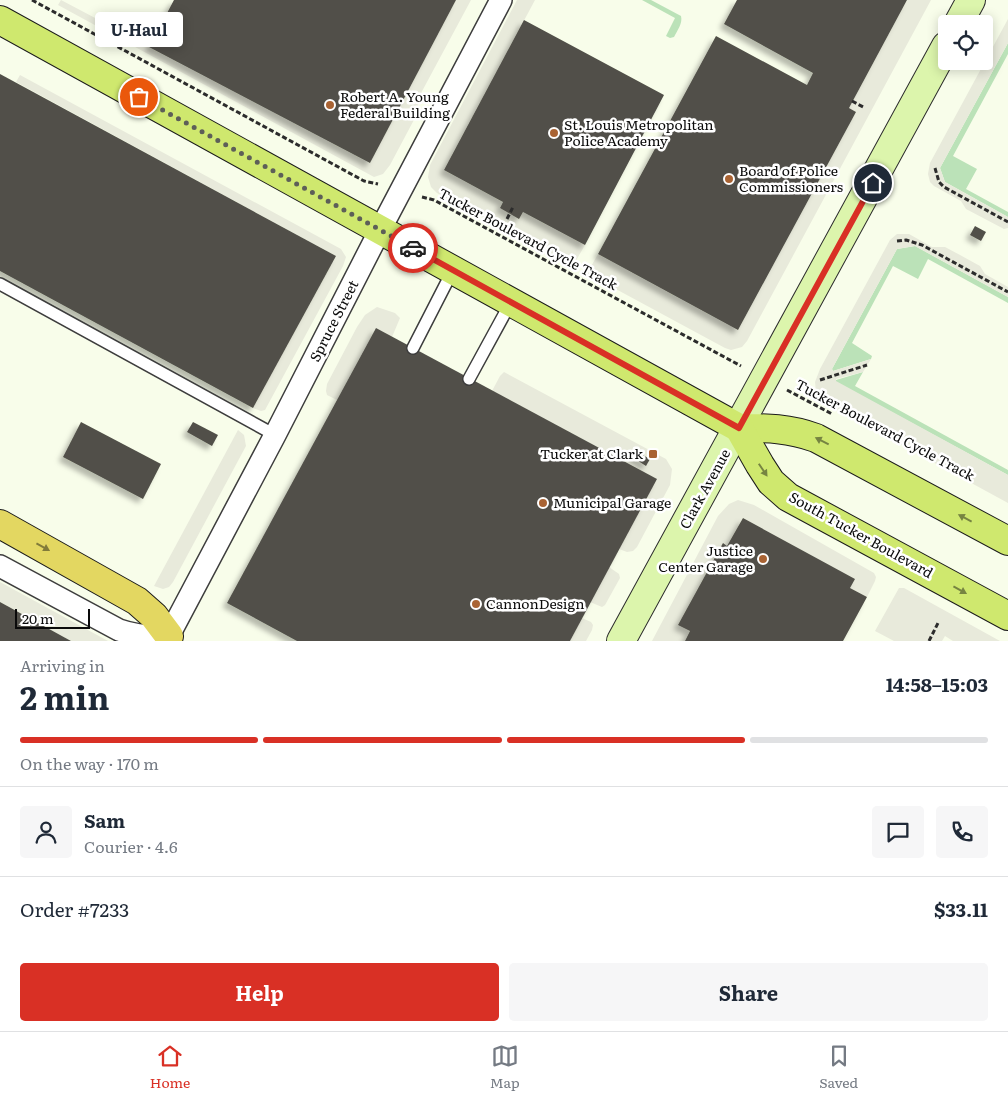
<!DOCTYPE html>
<html lang="en">
<head>
<meta charset="utf-8">
<style>
  :root { --surface:#fff; --page:#f6f6f7; --text:#1f2937; --muted:#747a83; --line:#e0e1e3; --accent:#d93025 }
  body { margin:0; font-family:Literata,serif; background:var(--page); color:var(--text); height:100vh; display:flex; flex-direction:column; font-size:19px; white-space:nowrap }
  * { box-sizing:border-box; margin:0 }
  p { font-size:16px; color:var(--muted) }
  .icon { flex:none; width:28px; height:28px; fill:none; stroke:currentColor; stroke-width:2; stroke-linecap:round; stroke-linejoin:round }
  .map { position:relative; height:641px; overflow:hidden }
  .side { display:flex; flex-direction:column; background:var(--surface); flex:1 }
  .side>* { flex:none }
  .controls { position:absolute; left:938px; top:15px; display:grid; gap:10px }
  .controls a { display:grid; place-items:center; width:55px; height:55px; border-radius:5px; background:var(--surface); box-shadow:0 2px 12px #0003; font-size:25px }
  .scale { position:absolute; left:15px; bottom:12px; width:75px; box-sizing:border-box; padding-left:5px; border:2px solid #0a0a0a; border-top:0; font-size:14px; line-height:18px; white-space:nowrap; color:#0a0a0a; -webkit-text-stroke:4px #fff; paint-order:stroke }
  .pin { position:absolute; display:grid; place-items:center; width:42px; height:42px; color:#fff; margin:-21px; border:2px solid #fff; border-radius:50%; box-shadow:0 1px 5px #0007 }
  .courier { position:absolute; display:grid; place-items:center; width:50px; height:50px; margin:-25px; border:4px solid #d93025; border-radius:50%; background:#fff; color:#222; box-shadow:0 1px 6px #0007 }
  .bubble { position:absolute; height:35px; border-radius:5px; background:var(--surface); box-shadow:0 2px 12px #0003; font-size:16px; font-weight:700; line-height:35px; text-align:center }
  .headline em { font-style:normal; font-weight:700 }
  .headline div { display:flex; flex-direction:column-reverse }
  .headline { display:flex; align-items:center; justify-content:space-between; height:85px; padding:0 20px }
  h1 { font-size:32px; font-weight:700; line-height:38px }
  .bar { display:grid; grid-template-columns:repeat(4,1fr); gap:8px 5px; align-content:center; height:60px; padding:0 20px }
  .bar i { height:6px; border-radius:4px; background:var(--line) }
  .bar .active { background:var(--accent) }
  .bar p { grid-column:span 4 }
  .line { display:flex; align-items:center; gap:12px; padding:0 20px; border-top:1px solid var(--line) }
  .line div { flex:1 }
  .round { display:grid; place-items:center; flex:none; width:52px; height:52px; border-radius:5px; background:var(--page) }
  .button { display:flex; gap:10px; margin-top:auto; padding:10px 20px }
  .button a { flex:1; height:58px; border-radius:5px; background:var(--accent); color:#fff; font-size:20px; font-weight:700; line-height:58px; text-align:center }
  .button a+a { background:var(--page); color:var(--text) }
  .tab-bar { display:flex; justify-content:space-around; align-items:center; height:70px; border-top:1px solid var(--line); background:var(--surface); font-size:14px; color:var(--muted) }
  .tab-bar a { display:grid; justify-items:center; gap:2px }
  .tab-bar .active { color:var(--accent) }
  .map>svg:first-child { display:block }
  .green { fill:#bbe2b8 }
  .plaza { fill:#e8eadb }
  .building { fill:#515048; filter:url(#shadow) }
  .lines { fill:none; stroke-linecap:round; stroke-linejoin:round }
  .lane-casing { stroke:#3d3d3d; stroke-width:14 }
  .street-casing { stroke:#3d3d3d; stroke-width:24 }
  .secondary-casing { stroke:#2c2c2c; stroke-width:30 }
  .primary-casing { stroke:#1b1b1b; stroke-width:30 }
  .highway-casing { stroke:#1b1b1b; stroke-width:30 }
  .path { stroke:#2c2c2c; stroke-width:3; stroke-dasharray:5 2.5; stroke-linecap:butt }
  .lane { stroke:#fff; stroke-width:11 }
  .street { stroke:#fff; stroke-width:21 }
  .secondary { stroke:#dcf5ac; stroke-width:28 }
  .primary { stroke:#cfe86e; stroke-width:28 }
  .highway { stroke:#e3d761; stroke-width:28 }
  .oneway { fill:#768441 }
  .oneway2 { fill:#817b3a }
  .done { stroke:#5d5f58; stroke-width:5; stroke-dasharray:0 9 }
  .route { stroke:#d93025; stroke-width:6 }
  .poi-dot { fill:#a96333; stroke:#fff; stroke-width:2 }
  .labels { text-anchor:middle; stroke-width:5; stroke-linejoin:round; paint-order:stroke }
  .poi-label { font-size:14px; fill:#0a0a0a; stroke:#fff; text-anchor:start }
  .street-label { font-size:14px; fill:#0a0a0a; stroke:#fff }
</style>
</head>
<body>
<div class="map">
<svg width="1008" height="641" viewBox="0 0 1008 641">
  <defs>
    <filter id="shadow"><feDropShadow dx="-4.5" dy="4.5" stdDeviation="2.5" flood-color="#0004"/></filter>
  </defs>
  <rect width="100%" height="100%" fill="#f8fdea"/>
  <g class="green">
    <path d="M642,0H651L681,16C683,23 677,31 674,37L670,38L666,36L675,18Z"/>
    <polygon points="1008,43 1008,54 953,156 977,169 966,189 1008,212 1008,217 945,182 940,168"/>
    <polygon points="915,246 1008,297 1008,303 928,259 918,279 893,266 852,343 872,356 871,359 833,371 832,369 897,249"/>
    <polygon points="863,372 855,386 1008,470 1008,475 836,382 836,380"/>
  </g>
  <g class="plaza">
    <polygon points="61,0 370,163 456,0 471,0 420,95 416,116 390,165 383,174 374,177 58,5"/>
    <polygon points="517,0 535,0 444,170 503,202 500,208 519,218 523,212 585,245 574,264 570,264 437,193 431,187 428,177 430,165"/>
    <polygon points="907,0 931,0 747,341 742,347 731,350 725,348 588,274 589,270 598,254 738,330 856,112 849,108"/>
    <polygon points="1008,19 1008,43 940,168 945,182 1008,217 1008,228 1004,229 966,209 961,201 934,186 930,182 928,174 930,163"/>
    <polygon points="20,75 341,249 346,257 343,266 265,410 261,411 253,408 336,256 16,82"/>
    <polygon points="897,234 909,234 932,247 945,247 960,255 980,266 985,274 1008,287 1008,297 915,246 897,249 832,369 833,371 871,359 863,372 836,379 836,381 1008,475 1008,503 832,407 824,402 816,392 815,382 820,369 890,240"/>
    <polygon points="377,307 395,313 400,318 392,337 376,328 337,400 327,395 326,391 327,384 357,327 365,315"/>
    <polygon points="504,372 666,459 672,469 670,485 637,547 633,551 627,552 619,549 656,479 492,391 500,376"/>
    <polygon points="238,430 244,435 246,446 173,582 169,587 163,589 154,586"/>
    <polygon points="738,500 754,505 874,573 876,577 875,581 867,597 850,588 854,579 743,518 727,546 723,544 679,625 690,631 685,641 652,641 718,516 729,504"/>
    <polygon points="609,567 619,574 620,578 605,605 602,607 590,602"/>
    <polygon points="0,582 108,641 71,641 0,602"/>
    <polygon points="899,588 904,588 1000,641 953,641 945,636 942,641 894,641 875,631"/>
    <polygon points="582,618 591,622 593,625 592,630 586,641 570,641"/>
  </g>
  <g class="building">
    <polygon points="174,0 456,0 370,163 149,47"/>
    <polygon points="737,0 907,0 849,108 856,112 738,330 598,254 716,36 807,85 813,73 724,24"/>
    <polygon points="524,20 664,95 585,245 523,212 519,219 500,208 503,202 444,170"/>
    <polygon points="0,74 336,256 253,408 0,271"/>
    <polygon points="975,226 986,232 981,241 970,235"/>
    <polygon points="376,328 657,479 570,641 297,641 227,603"/>
    <polygon points="81,422 161,464 143,499 63,457"/>
    <polygon points="193,422 218,435 212,446 187,432"/>
    <polygon points="635,451 650,459 646,466 632,457"/>
    <polygon points="743,518 855,579 850,588 867,597 843,641 685,641 690,631 678,625 723,543 727,546"/>
    <polygon points="0,602 71,641 0,641"/>
  </g>
  <g class="lines">
    <defs>
      <g id="lane">
        <polyline points="0,284 275,435"/>
        <polyline points="413,348 453,270"/>
        <polyline points="469,379 511,302"/>
      </g>
      <g id="street">
        <path d="M0,566L119,630C136,636 151,637 169,636"/>
        <polyline points="166,641 275,435 380,230 501,0"/>
      </g>
      <g id="secondary">
        <polyline points="958,24 971,0"/>
        <polyline points="621,641 946,46"/>
      </g>
      <g id="primary">
        <path d="M0,20L739,428C767,428 789,428 816,438L1008,541"/>
        <polyline points="739,428 760,465 771,482 788,497 1008,616"/>
      </g>
      <polyline id="highway" points="0,524 137,601 154,616 169,636"/>
    </defs>
    <use href="#lane" class="lane-casing"/>
    <use href="#street" class="street-casing"/>
    <use href="#secondary" class="secondary-casing"/>
    <use href="#primary" class="primary-casing"/>
    <use href="#highway" class="highway-casing"/>
    <g class="path">
      <polyline points="32,0 364,181 378,184"/>
      <polyline points="852,101 865,108"/>
      <polyline points="935,168 939,182 944,187 1008,222"/>
      <polyline points="422,197 434,200 741,366"/>
      <polyline points="507,219 513,207"/>
      <polyline points="897,241 906,240 922,245 1008,292"/>
      <polyline points="820,380 867,365"/>
      <polyline points="787,390 832,414"/>
      <polyline points="929,641 939,621"/>
    </g>
    <use href="#lane" class="lane"/>
    <use href="#street" class="street"/>
    <use href="#secondary" class="secondary"/>
    <use href="#primary" class="primary"/>
    <use href="#highway" class="highway"/>
  </g>
  <defs><path id="oneway-solid" d="M-6-.8H1V-3.2L6.5 0L1 3.2V.8H-6Z" transform="scale(1.25)"/></defs>
  <g class="oneway">
    <use href="#oneway-solid" transform="translate(822 441) rotate(-153)"/>
    <use href="#oneway-solid" transform="translate(763 470) rotate(56)"/>
    <use href="#oneway-solid" transform="translate(965 518) rotate(-152)"/>
    <use href="#oneway-solid" transform="translate(960 590) rotate(29)"/>
  </g>
  <use class="oneway2" href="#oneway-solid" transform="translate(43 547) rotate(29)"/>
  <g class="lines">
    <polyline class="done" points="139,97 413,248"/>
    <polyline class="route" points="413,248 739,428 873,183"/>
  </g>
  <g class="poi-dot">
    <circle cx="330" cy="105" r="5"/>
    <circle cx="554" cy="133" r="5"/>
    <circle cx="729" cy="179" r="5"/>
    <rect x="648" y="449" width="10" height="10" rx="2.5"/>
    <circle cx="543" cy="503" r="5"/>
    <circle cx="763" cy="559" r="5"/>
    <circle cx="476" cy="604" r="5"/>
  </g>
  <g class="labels">
    <g class="poi-label">
      <text x="340" y="102">Robert A. Young<tspan x="340" dy="16">Federal Building</tspan></text>
      <text x="564" y="130">St. Louis Metropolitan<tspan x="564" dy="16">Police Academy</tspan></text>
      <text x="739" y="176">Board of Police<tspan x="739" dy="16">Commissioners</tspan></text>
      <text x="643" y="459" text-anchor="end">Tucker at Clark</text>
      <text x="553" y="508">Municipal Garage</text>
      <text x="753" y="556" text-anchor="end">Justice<tspan x="753" dy="16">Center Garage</tspan></text>
      <text x="486" y="609">CannonDesign</text>
    </g>
    <g class="street-label">
      <text transform="translate(528 239) rotate(28)" y="5">Tucker Boulevard Cycle Track</text>
      <text transform="translate(334 321) rotate(-63)" y="5">Spruce Street</text>
      <text transform="translate(885 430) rotate(28)" y="5">Tucker Boulevard Cycle Track</text>
      <text transform="translate(705 489) rotate(-61)" y="5">Clark Avenue</text>
      <text transform="translate(861 535) rotate(29)" y="5">South Tucker Boulevard</text>
    </g>
  </g>
</svg>
<div class="controls">
<a><svg class="icon" aria-label="locate" viewBox="0 0 24 24"><circle cx="12" cy="12" r="6"/><path d="M12 2v4M12 18v4M2 12h4M18 12h4"/></svg></a>
</div>
<div class="scale">20 m</div>
<div class="pin" style="left:139px;top:97px;background:#ea580c"><svg class="icon" aria-label="bag" viewBox="0 0 24 24"><path d="M5 8h14l-1 12H6zM9 8a3 3 0 0 1 6 0"/></svg></div>
<div class="pin" style="left:873px;top:183px;background:#1f2937"><svg class="icon" aria-label="home" viewBox="0 0 24 24"><path d="M3 11l9-7 9 7M6 9v11h12V9"/></svg></div>
<div class="courier" style="left:413px;top:248px"><svg class="icon" aria-label="car" viewBox="0 0 24 24"><path d="M5 17H2v-5l4-1 3-4h7l3 4 3 1v5h-3M9 17h6M6 11h13"/><circle cx="7" cy="17" r="2"/><circle cx="17" cy="17" r="2"/></svg></div>
<div class="bubble" style="left:95px;top:12px;width:88px">U-Haul</div>
</div>
<section class="side">
<div class="headline"><div><h1>2 min</h1><p>Arriving in</p></div><em>14:58–15:03</em></div>
<div class="bar"><i class="active"></i><i class="active"></i><i class="active"></i><i></i><p>On the way · 170 m</p></div>
<div class="line" style="height:90px"><a class="round"><svg class="icon" aria-label="person" viewBox="0 0 24 24"><circle cx="12" cy="8" r="4"/><path d="M4 21q1-7 8-7t8 7"/></svg></a><div><b>Sam</b><p>Courier · 4.6</p></div><a class="round"><svg class="icon" aria-label="chat" viewBox="0 0 24 24"><path d="M4 5h16v11H9l-5 4z"/></svg></a><a class="round"><svg class="icon" aria-label="phone" viewBox="0 0 24 24"><path d="M5 4h4l2 5-3 2q2 4 5 5l2-3 5 2v4C11 20 4 13 5 4z"/></svg></a></div>
<div class="line" style="height:65px"><div>Order #7233</div><b>$33.11</b></div>
<div class="button"><a>Help</a><a>Share</a></div>
</section>
<nav class="tab-bar">
<a class="active"><svg class="icon" aria-label="home" viewBox="0 0 24 24"><path d="M3 11l9-7 9 7M6 9v11h12V9"/></svg>Home</a>
<a><svg class="icon" aria-label="map" viewBox="0 0 24 24"><path d="M3 6l6-2 6 2 6-2v14l-6 2-6-2-6 2zM9 4v14M15 6v14"/></svg>Map</a>
<a><svg class="icon" aria-label="saved" viewBox="0 0 24 24"><path d="M7 4h10v16l-5-4-5 4z"/></svg>Saved</a>
</nav>
</body>
</html>
